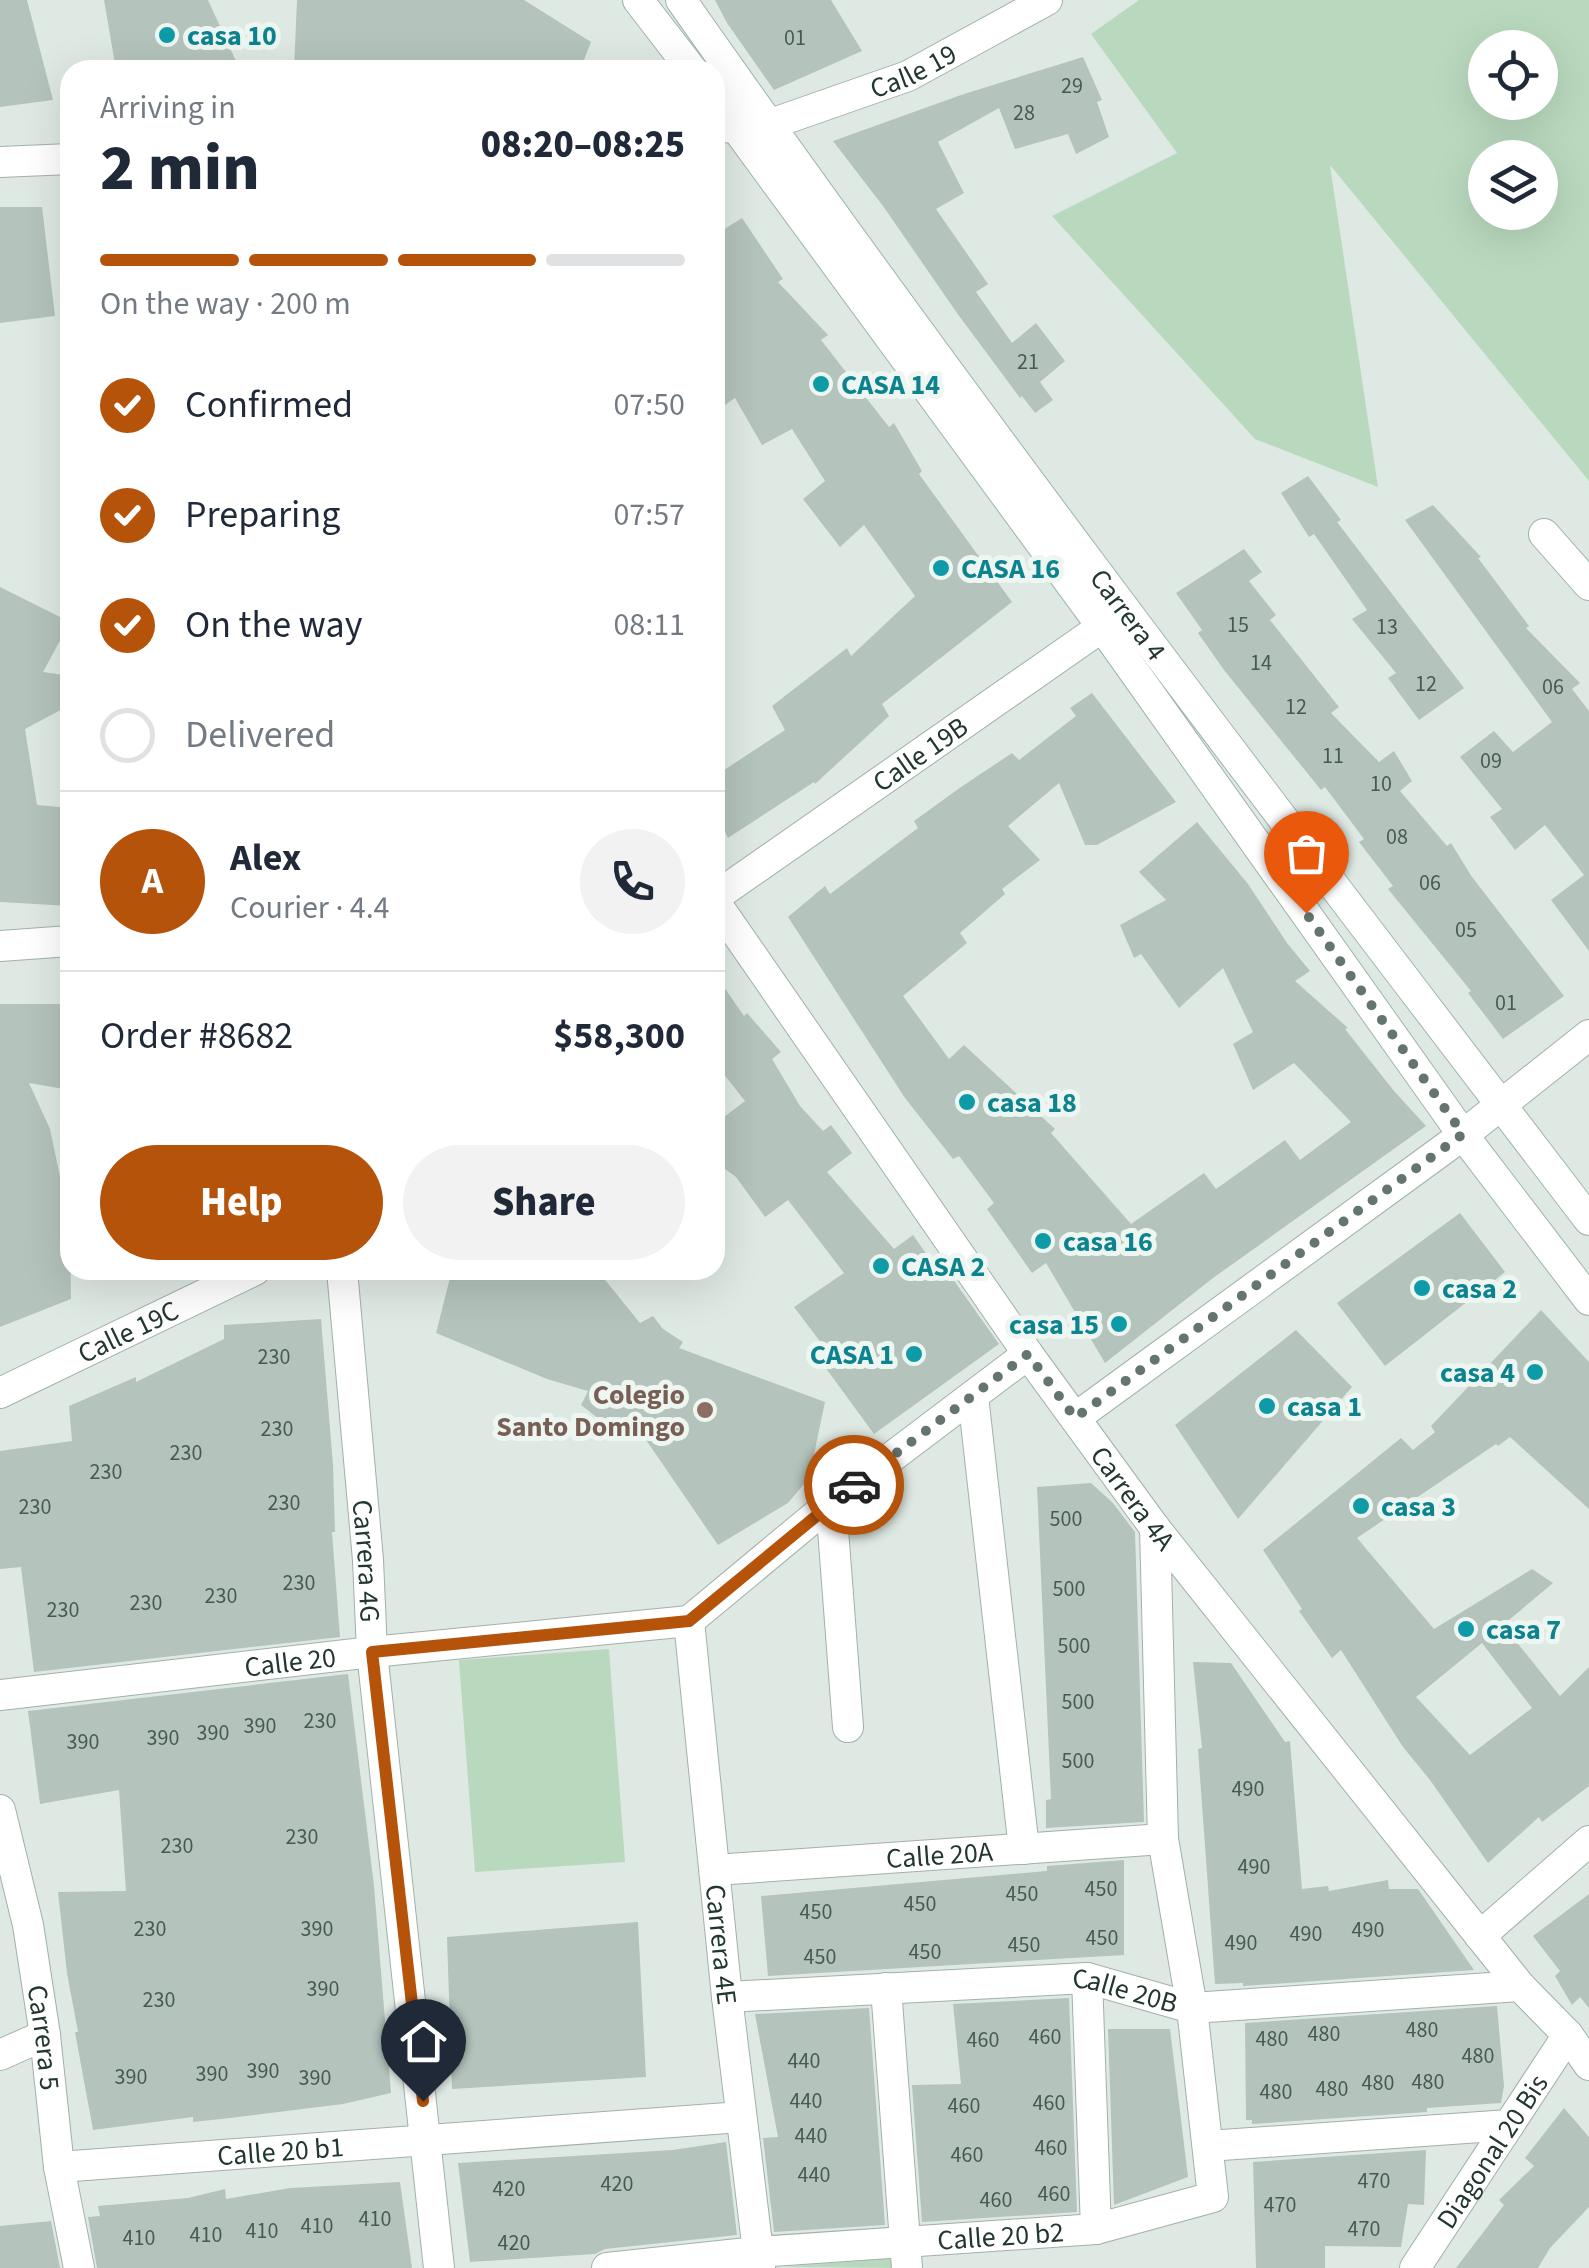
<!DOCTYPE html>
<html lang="en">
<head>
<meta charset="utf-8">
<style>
  :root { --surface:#fff; --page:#f2f2f3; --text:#1f2937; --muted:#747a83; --line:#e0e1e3; --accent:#b45309 }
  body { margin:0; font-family:"Source Sans 3",sans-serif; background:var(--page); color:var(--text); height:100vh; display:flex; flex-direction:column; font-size:38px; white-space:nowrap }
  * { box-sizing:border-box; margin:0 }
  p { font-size:32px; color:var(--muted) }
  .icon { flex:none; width:55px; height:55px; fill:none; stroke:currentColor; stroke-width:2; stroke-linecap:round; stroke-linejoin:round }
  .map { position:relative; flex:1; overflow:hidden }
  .drawer { position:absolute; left:60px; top:60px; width:665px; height:1220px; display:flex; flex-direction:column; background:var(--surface); border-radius:30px; box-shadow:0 10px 40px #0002 }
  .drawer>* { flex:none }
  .controls { position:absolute; left:1468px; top:30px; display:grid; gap:20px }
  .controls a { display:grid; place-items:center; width:90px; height:90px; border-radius:50%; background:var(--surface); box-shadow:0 10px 40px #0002; font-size:50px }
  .pin { position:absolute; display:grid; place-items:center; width:85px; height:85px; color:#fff; margin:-102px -42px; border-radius:50% 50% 50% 0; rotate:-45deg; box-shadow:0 0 10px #0007 }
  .pin .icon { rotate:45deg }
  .courier { position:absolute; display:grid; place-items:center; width:100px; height:100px; margin:-50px; border:8px solid #b45309; border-radius:50%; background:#fff; color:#222; box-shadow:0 2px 12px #0007 }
  .summary em { font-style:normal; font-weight:800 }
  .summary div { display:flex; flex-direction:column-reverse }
  .summary { display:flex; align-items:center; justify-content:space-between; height:170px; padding:0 40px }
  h1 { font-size:65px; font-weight:800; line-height:75px }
  .bar { display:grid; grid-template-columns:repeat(4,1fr); gap:15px 10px; align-content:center; height:120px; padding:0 40px }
  .bar i { height:12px; border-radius:8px; background:var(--line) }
  .bar .on { background:var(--accent) }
  .bar p { grid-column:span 4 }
  .line { display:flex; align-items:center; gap:25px; padding:0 40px; border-top:2px solid var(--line) }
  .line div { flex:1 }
  .round { display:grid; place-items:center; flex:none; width:105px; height:105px; border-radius:52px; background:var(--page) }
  ol { padding:0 40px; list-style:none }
  li { display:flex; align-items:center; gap:30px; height:110px }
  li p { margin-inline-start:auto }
  li .icon { padding:10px; border-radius:50%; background:var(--accent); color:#fff; stroke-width:4 }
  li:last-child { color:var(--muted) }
  li i { width:55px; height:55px; border:5px solid var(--line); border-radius:50% }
  .cta { display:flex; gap:20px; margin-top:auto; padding:20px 40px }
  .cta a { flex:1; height:115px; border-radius:60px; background:var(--accent); color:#fff; font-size:40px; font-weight:800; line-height:115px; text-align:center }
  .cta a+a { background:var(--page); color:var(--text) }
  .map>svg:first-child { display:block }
  .green { fill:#b9d9be; fill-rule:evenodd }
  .building { fill:#b4c3bc; fill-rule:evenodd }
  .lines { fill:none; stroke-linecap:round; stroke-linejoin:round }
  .minor-casing { stroke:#a2b0a9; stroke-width:32 }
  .secondary-casing { stroke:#9fb4aa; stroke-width:32 }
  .minor { stroke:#fff; stroke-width:30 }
  .secondary { stroke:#fff; stroke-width:30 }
  .done { stroke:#64756e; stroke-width:10; stroke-dasharray:0 18 }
  .route { stroke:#b45309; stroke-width:12 }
  .culture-dot { fill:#0f9aa8; stroke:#eef6f1; stroke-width:4 }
  .education-dot { fill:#8d6e63; stroke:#eef6f1; stroke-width:4 }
  .labels { text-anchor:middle; stroke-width:10; stroke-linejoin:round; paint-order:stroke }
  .number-label { font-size:22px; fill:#465a52 }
  .culture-label { font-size:28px; font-weight:bold; fill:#0d838f; stroke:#eef6f1; text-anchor:start }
  .street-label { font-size:28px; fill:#21372f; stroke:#eef6f1 }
  .education-label { font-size:28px; font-weight:bold; fill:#785e54; stroke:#eef6f1; text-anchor:end }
</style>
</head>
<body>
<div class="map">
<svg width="1589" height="2268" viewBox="0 0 1589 2268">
  <rect width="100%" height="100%" fill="#dfe9e3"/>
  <g class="green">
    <path d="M1139,0H1589V481L1330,165L1378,487L1255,439L1052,216L1177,153L1091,34ZM1485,48H1540V102H1485ZM1485,158H1540V212H1485Z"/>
    <polygon points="609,1649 625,1862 475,1872 459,1660"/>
    <polygon points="897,2257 898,2268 782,2267"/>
  </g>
  <g class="building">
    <polygon points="0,0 27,0 53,100 0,107"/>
    <polygon points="104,0 208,0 240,70 116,70"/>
    <polygon points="297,0 524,0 591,42 580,70 294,70"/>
    <polygon points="715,0 831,0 862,51 774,90 727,23"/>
    <polygon points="1083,57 1102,100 1097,102 1109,137 1076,154 1068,134 1015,149 999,108 938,142 964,193 936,209 988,284 976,292 1012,343 1036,323 1065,361 1040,382 1053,400 1035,413 1022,396 1020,398 957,313 883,206 833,141 961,95"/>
    <polygon points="0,207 42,207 55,316 0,323"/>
    <polygon points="742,218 783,279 778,282 828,335 821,340 889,427 894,423 922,471 919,474 1012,602 882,704 889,716 815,784 814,782 728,838 715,811 715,776 785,730 772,706 847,648 851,656 915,596 864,525 840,547 803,499 825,481 792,429 762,445 735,398 715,412 715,235"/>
    <polygon points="1308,476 1341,520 1337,522 1464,688 1419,720 1388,678 1396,673 1352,619 1367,610 1314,534 1309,537 1281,493"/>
    <polygon points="1433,505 1481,557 1478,558 1529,626 1526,628 1580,683 1572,689 1589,711 1589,951 1551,900 1584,875 1545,825 1515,850 1490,817 1502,809 1460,757 1494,731 1513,752 1552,722 1405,520"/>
    <polygon points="1244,549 1262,572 1249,581 1276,615 1270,620 1339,707 1331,713 1379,762 1394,751 1412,781 1400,791 1447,846 1451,843 1472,877 1564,996 1503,1039 1468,993 1471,991 1388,889 1393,886 1359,842 1364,839 1325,787 1321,790 1224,670 1198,633 1202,630 1176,593"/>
    <polygon points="0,587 70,622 43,672 70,676 70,705 25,729 37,805 70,808 70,906 0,902"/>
    <polygon points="1092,693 1176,802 1097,845 1085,845 1059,783 1008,826 1040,860 1002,889 1005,894 960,933 967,943 903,996 949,1059 964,1045 1055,1129 1051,1133 1131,1224 1204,1173 1216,1189 1285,1140 1300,1160 1351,1122 1294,1063 1253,1090 1233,1044 1253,1032 1223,968 1179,1008 1141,954 1134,958 1120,925 1166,900 1139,872 1197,822 1248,884 1287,943 1310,971 1295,981 1348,1028 1345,1029 1394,1091 1426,1126 1213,1278 1105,1363 1046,1263 1032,1273 987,1209 994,1203 959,1156 953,1159 905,1098 788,917 825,886 830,894 918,828 914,821 961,787 1012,753 1019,760 1076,716 1070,708"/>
    <polygon points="715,974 744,1016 747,1013 781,1052 772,1059 800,1106 823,1131 831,1125 852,1153 827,1172 894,1249 913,1235 944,1279 950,1275 999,1344 874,1434 825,1367 834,1360 794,1307 844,1273 788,1200 765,1217 736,1177 721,1166 715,1152 715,1124 745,1101 715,1063"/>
    <polygon points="0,1004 70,1004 70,1090 29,1083 50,1129 70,1224 71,1299 0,1327"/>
    <polygon points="1460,1213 1505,1272 1385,1366 1337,1303"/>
    <polygon points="452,1270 597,1270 640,1323 653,1316 663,1329 683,1342 679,1348 825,1402 809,1478 788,1503 718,1545 629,1415 612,1429 581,1405 588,1391 547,1379 436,1333"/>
    <path d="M1541,1310L1589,1362V1509L1510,1437L1498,1446L1496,1444L1357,1538L1434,1629L1532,1569L1553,1583L1503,1625L1560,1696L1589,1667V1786L1542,1822L1539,1817L1488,1863L1430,1780L1403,1747L1341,1650L1332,1658L1299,1611L1302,1609L1263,1550L1401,1438L1413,1450L1435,1432L1431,1426ZM1482,1643L1532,1708L1470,1755L1416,1697Z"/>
    <polygon points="321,1319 333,1465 335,1532 332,1532 340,1637 34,1672 21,1567 0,1569 0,1451 72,1441 69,1406 136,1377 136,1382 224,1339 224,1325"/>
    <polygon points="1296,1330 1352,1387 1238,1519 1175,1425"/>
    <polygon points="1091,1483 1113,1503 1135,1532 1144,1822 1046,1828 1046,1800 1051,1799 1037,1487"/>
    <polygon points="1193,1662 1231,1663 1285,1742 1290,1741 1302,1889 1328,1886 1329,1891 1388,1880 1389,1889 1418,1889 1474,1970 1243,1986 1243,1983 1215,1984 1198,1749 1202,1748"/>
    <polygon points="348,1674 374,1886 391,2093 343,2104 230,2118 193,2122 193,2117 93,2130 75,2032 78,2032 67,1973 58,1892 126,1891 119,1790 40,1804 28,1711"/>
    <polygon points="1124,1860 1124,1955 768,1976 761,1896 1047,1871 1047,1866"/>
    <polygon points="1589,1894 1589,2008 1580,1997 1572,2005 1555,1976 1560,1971 1533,1936"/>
    <polygon points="638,1922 646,2077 452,2089 447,1937"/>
    <polygon points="1069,1998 1077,2212 922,2222 912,2085 961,2084 953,2004"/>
    <polygon points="1497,2006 1504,2086 1501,2103 1427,2108 1427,2112 1252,2124 1252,2120 1246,2120 1245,2023"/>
    <polygon points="869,2008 885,2225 774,2232 763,2138 778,2137 755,2014"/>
    <polygon points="1108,2029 1170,2029 1188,2177 1114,2205"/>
    <polygon points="1564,2108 1589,2137 1589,2207 1550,2248 1538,2268 1456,2268 1504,2205 1499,2200 1534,2166 1525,2158"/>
    <polygon points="726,2142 737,2235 605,2249 595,2254 470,2262 458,2163 673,2150"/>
    <polygon points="1426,2150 1424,2205 1408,2204 1401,2247 1325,2246 1325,2268 1256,2268 1253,2162"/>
    <polygon points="400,2182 412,2268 97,2268 88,2217 100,2216 98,2206 188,2198 225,2189 226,2199 290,2188"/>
    <polygon points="51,2221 60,2268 0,2268 0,2226"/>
  </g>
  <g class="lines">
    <defs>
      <g id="minor">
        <path id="s1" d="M715,128L768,125L908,76L1047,0"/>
        <polyline points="0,162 70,159"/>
        <polyline points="1544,534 1589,585"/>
        <path id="s2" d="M715,897L1122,613"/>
        <path id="s3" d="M715,902L1028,1354L1155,1528L1520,1986L1568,2035L1589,2065"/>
        <polyline points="0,946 70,941"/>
        <path id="s4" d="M342,1270L368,1560L372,1652L439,2268"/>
        <path id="s5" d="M0,1393L255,1270"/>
        <polyline points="973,1396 1024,1849"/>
        <polyline points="1075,1418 1463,1135 1589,1035"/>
        <polyline points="831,1503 848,1727"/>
        <path id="s6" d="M689,1621L727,1997L760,2268"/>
        <path id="s7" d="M0,1695L372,1652L689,1621L831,1503L1028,1354"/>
        <path id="s8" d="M0,1810L28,1925L45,2035L59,2167L79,2268"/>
        <path id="s9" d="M715,1870L1163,1839"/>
        <polyline points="1480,1936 1589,1841"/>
        <polyline points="1087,1978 1096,2229"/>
        <polyline points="886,1988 907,2268"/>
        <path id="s10" d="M727,1997L1087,1978L1192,2008L1520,1986"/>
        <polyline points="0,2055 45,2035"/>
        <polyline points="1208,2146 1509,2125"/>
        <path id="s11" d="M59,2167L741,2117"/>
        <path id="s12" d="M607,2268L757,2252L1096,2229L1213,2197L1192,2008L1163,1839L1155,1528"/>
        <path id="s13" d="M1415,2268L1568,2035"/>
      </g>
      <g id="secondary">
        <polyline points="638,0 692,70"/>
        <path id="s14" d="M681,0C972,415 1281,817 1589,1220"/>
        <polyline points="715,99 1103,628 1463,1135 1589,1300"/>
      </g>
    </defs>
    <use href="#minor" class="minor-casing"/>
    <use href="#secondary" class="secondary-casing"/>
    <use href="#minor" class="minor"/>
    <use href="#secondary" class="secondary"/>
  </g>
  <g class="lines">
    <polyline class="done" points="854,1485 1028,1354 1075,1418 1463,1134 1306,913"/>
    <polyline class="route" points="423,2101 372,1652 689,1621 854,1485"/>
  </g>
  <g class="culture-dot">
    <circle cx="167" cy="35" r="10"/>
    <circle cx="821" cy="384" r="10"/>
    <circle cx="941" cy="568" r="10"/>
    <circle cx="967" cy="1102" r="10"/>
    <circle cx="1043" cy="1241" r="10"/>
    <circle cx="881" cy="1266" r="10"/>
    <circle cx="1422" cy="1288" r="10"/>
    <circle cx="1119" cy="1324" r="10"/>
    <circle cx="914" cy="1354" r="10"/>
    <circle cx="1535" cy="1372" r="10"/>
    <circle cx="1267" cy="1406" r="10"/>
    <circle cx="1361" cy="1506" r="10"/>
    <circle cx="1466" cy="1629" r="10"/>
  </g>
  <circle class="education-dot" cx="705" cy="1410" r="10"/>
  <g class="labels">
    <g class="number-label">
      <text x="795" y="45">01</text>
      <text x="1072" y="93">29</text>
      <text x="1024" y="120">28</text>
      <text x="1028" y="369">21</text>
      <text x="1238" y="632">15</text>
      <text x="1387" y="634">13</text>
      <text x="1261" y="670">14</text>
      <text x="1426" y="691">12</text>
      <text x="1553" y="694">06</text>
      <text x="1296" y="714">12</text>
      <text x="1333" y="763">11</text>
      <text x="1491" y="768">09</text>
      <text x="1381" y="791">10</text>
      <text x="1397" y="844">08</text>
      <text x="1430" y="890">06</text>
      <text x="1466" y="937">05</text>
      <text x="1506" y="1010">01</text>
      <text x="274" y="1364">230</text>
      <text x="277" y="1436">230</text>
      <text x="186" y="1460">230</text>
      <text x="106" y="1479">230</text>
      <text x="284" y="1510">230</text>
      <text x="35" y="1514">230</text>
      <text x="1066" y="1526">500</text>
      <text x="299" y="1590">230</text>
      <text x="1069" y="1596">500</text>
      <text x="221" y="1603">230</text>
      <text x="146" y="1610">230</text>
      <text x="63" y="1617">230</text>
      <text x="1074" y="1653">500</text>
      <text x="1078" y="1709">500</text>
      <text x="320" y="1728">230</text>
      <text x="260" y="1733">390</text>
      <text x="213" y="1740">390</text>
      <text x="163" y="1745">390</text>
      <text x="83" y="1749">390</text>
      <text x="1078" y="1768">500</text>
      <text x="1248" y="1796">490</text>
      <text x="302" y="1844">230</text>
      <text x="177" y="1853">230</text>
      <text x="1254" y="1874">490</text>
      <text x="1101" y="1896">450</text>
      <text x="1022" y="1901">450</text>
      <text x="920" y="1911">450</text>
      <text x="816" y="1919">450</text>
      <text x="150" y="1936">230</text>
      <text x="317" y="1936">390</text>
      <text x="1368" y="1937">490</text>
      <text x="1306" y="1941">490</text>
      <text x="1102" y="1945">450</text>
      <text x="1241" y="1950">490</text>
      <text x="1024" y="1952">450</text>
      <text x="925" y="1959">450</text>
      <text x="820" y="1964">450</text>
      <text x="323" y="1996">390</text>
      <text x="159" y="2007">230</text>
      <text x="1422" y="2037">480</text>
      <text x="1324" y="2041">480</text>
      <text x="1045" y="2044">460</text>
      <text x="1272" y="2046">480</text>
      <text x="983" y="2047">460</text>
      <text x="1478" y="2063">480</text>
      <text x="804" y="2068">440</text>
      <text x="263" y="2078">390</text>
      <text x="212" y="2081">390</text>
      <text x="131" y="2084">390</text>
      <text x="315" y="2085">390</text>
      <text x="1428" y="2089">480</text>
      <text x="1378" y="2090">480</text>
      <text x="1332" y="2096">480</text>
      <text x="1276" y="2099">480</text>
      <text x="806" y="2108">440</text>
      <text x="1049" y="2110">460</text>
      <text x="964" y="2113">460</text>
      <text x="811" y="2143">440</text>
      <text x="1051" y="2155">460</text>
      <text x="967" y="2162">460</text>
      <text x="814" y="2182">440</text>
      <text x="1374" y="2188">470</text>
      <text x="617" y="2191">420</text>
      <text x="509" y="2196">420</text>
      <text x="1054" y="2201">460</text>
      <text x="996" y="2207">460</text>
      <text x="1280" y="2212">470</text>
      <text x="375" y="2226">410</text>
      <text x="317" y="2233">410</text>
      <text x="1364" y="2236">470</text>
      <text x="262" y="2238">410</text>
      <text x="206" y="2242">410</text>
      <text x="139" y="2245">410</text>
      <text x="514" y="2250">420</text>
    </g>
    <g class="culture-label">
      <text x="187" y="45">casa 10</text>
      <text x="841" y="394">CASA 14</text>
      <text x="961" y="578">CASA 16</text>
      <text x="987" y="1112">casa 18</text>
      <text x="1063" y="1251">casa 16</text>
      <text x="901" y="1276">CASA 2</text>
      <text x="1442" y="1298">casa 2</text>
      <text x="1099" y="1334" text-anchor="end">casa 15</text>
      <text x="894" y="1364" text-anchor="end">CASA 1</text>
      <text x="1515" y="1382" text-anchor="end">casa 4</text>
      <text x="1287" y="1416">casa 1</text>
      <text x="1381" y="1516">casa 3</text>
      <text x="1486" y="1639">casa 7</text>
    </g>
    <g class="street-label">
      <text dy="10" stroke="none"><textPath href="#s1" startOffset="208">Calle 19</textPath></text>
      <text dy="10" stroke="none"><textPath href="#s14" startOffset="760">Carrera 4</textPath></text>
      <text dy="10" stroke="none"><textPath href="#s2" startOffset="250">Calle 19B</textPath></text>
      <text dy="10" stroke="none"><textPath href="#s5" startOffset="142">Calle 19C</textPath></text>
      <text dy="10" stroke="none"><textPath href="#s3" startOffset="728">Carrera 4A</textPath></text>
      <text dy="10" stroke="none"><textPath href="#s4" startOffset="292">Carrera 4G</textPath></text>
      <text dy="10" stroke="none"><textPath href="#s7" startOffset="292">Calle 20</textPath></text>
      <text dy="10" stroke="none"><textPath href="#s9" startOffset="225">Calle 20A</textPath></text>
      <text dy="10" stroke="none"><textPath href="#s6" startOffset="325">Carrera 4E</textPath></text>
      <text dy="10" stroke="none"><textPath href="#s10" startOffset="400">Calle 20B</textPath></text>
      <text dy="10" stroke="none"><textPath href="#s8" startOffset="232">Carrera 5</textPath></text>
      <text dy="10" stroke="none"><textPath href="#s11" startOffset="222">Calle 20 b1</textPath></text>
      <text dy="10" stroke="none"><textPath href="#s13" startOffset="140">Diagonal 20 Bis</textPath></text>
      <text dy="10" stroke="none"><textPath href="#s12" startOffset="395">Calle 20 b2</textPath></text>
    </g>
    <g class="education-label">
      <text x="685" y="1404">Colegio<tspan x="685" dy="32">Santo Domingo</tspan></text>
    </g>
  </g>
</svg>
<div class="controls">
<a><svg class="icon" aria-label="locate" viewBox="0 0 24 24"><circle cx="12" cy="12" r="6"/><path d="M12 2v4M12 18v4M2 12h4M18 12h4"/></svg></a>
<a><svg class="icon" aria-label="layers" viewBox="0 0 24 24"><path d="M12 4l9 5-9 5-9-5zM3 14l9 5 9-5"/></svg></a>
</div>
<div class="pin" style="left:1306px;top:913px;background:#ea580c"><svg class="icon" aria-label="bag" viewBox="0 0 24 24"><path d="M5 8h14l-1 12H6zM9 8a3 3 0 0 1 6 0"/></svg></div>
<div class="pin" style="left:423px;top:2101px;background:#1f2937"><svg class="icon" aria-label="home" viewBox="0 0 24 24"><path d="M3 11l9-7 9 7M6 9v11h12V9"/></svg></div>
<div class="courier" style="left:854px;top:1485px"><svg class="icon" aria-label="car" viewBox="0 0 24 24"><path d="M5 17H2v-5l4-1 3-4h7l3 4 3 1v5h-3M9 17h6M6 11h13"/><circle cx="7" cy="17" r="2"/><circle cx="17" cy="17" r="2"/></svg></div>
<section class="drawer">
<div class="summary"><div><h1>2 min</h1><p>Arriving in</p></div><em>08:20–08:25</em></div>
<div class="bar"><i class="on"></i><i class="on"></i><i class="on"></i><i></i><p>On the way · 200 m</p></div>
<ol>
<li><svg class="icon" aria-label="check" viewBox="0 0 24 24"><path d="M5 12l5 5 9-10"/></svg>Confirmed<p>07:50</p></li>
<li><svg class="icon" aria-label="check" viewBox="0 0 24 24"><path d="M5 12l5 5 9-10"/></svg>Preparing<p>07:57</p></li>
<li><svg class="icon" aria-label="check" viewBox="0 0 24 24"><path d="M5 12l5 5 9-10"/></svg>On the way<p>08:11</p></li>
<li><i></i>Delivered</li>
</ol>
<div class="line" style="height:180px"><b class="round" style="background:var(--accent);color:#fff">A</b><div><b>Alex</b><p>Courier · 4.4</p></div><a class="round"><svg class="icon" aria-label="phone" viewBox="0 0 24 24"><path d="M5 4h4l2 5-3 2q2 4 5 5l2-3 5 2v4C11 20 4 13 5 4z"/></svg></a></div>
<div class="line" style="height:130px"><div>Order #8682</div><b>$58,300</b></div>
<div class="cta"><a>Help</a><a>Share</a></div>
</section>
</div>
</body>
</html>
